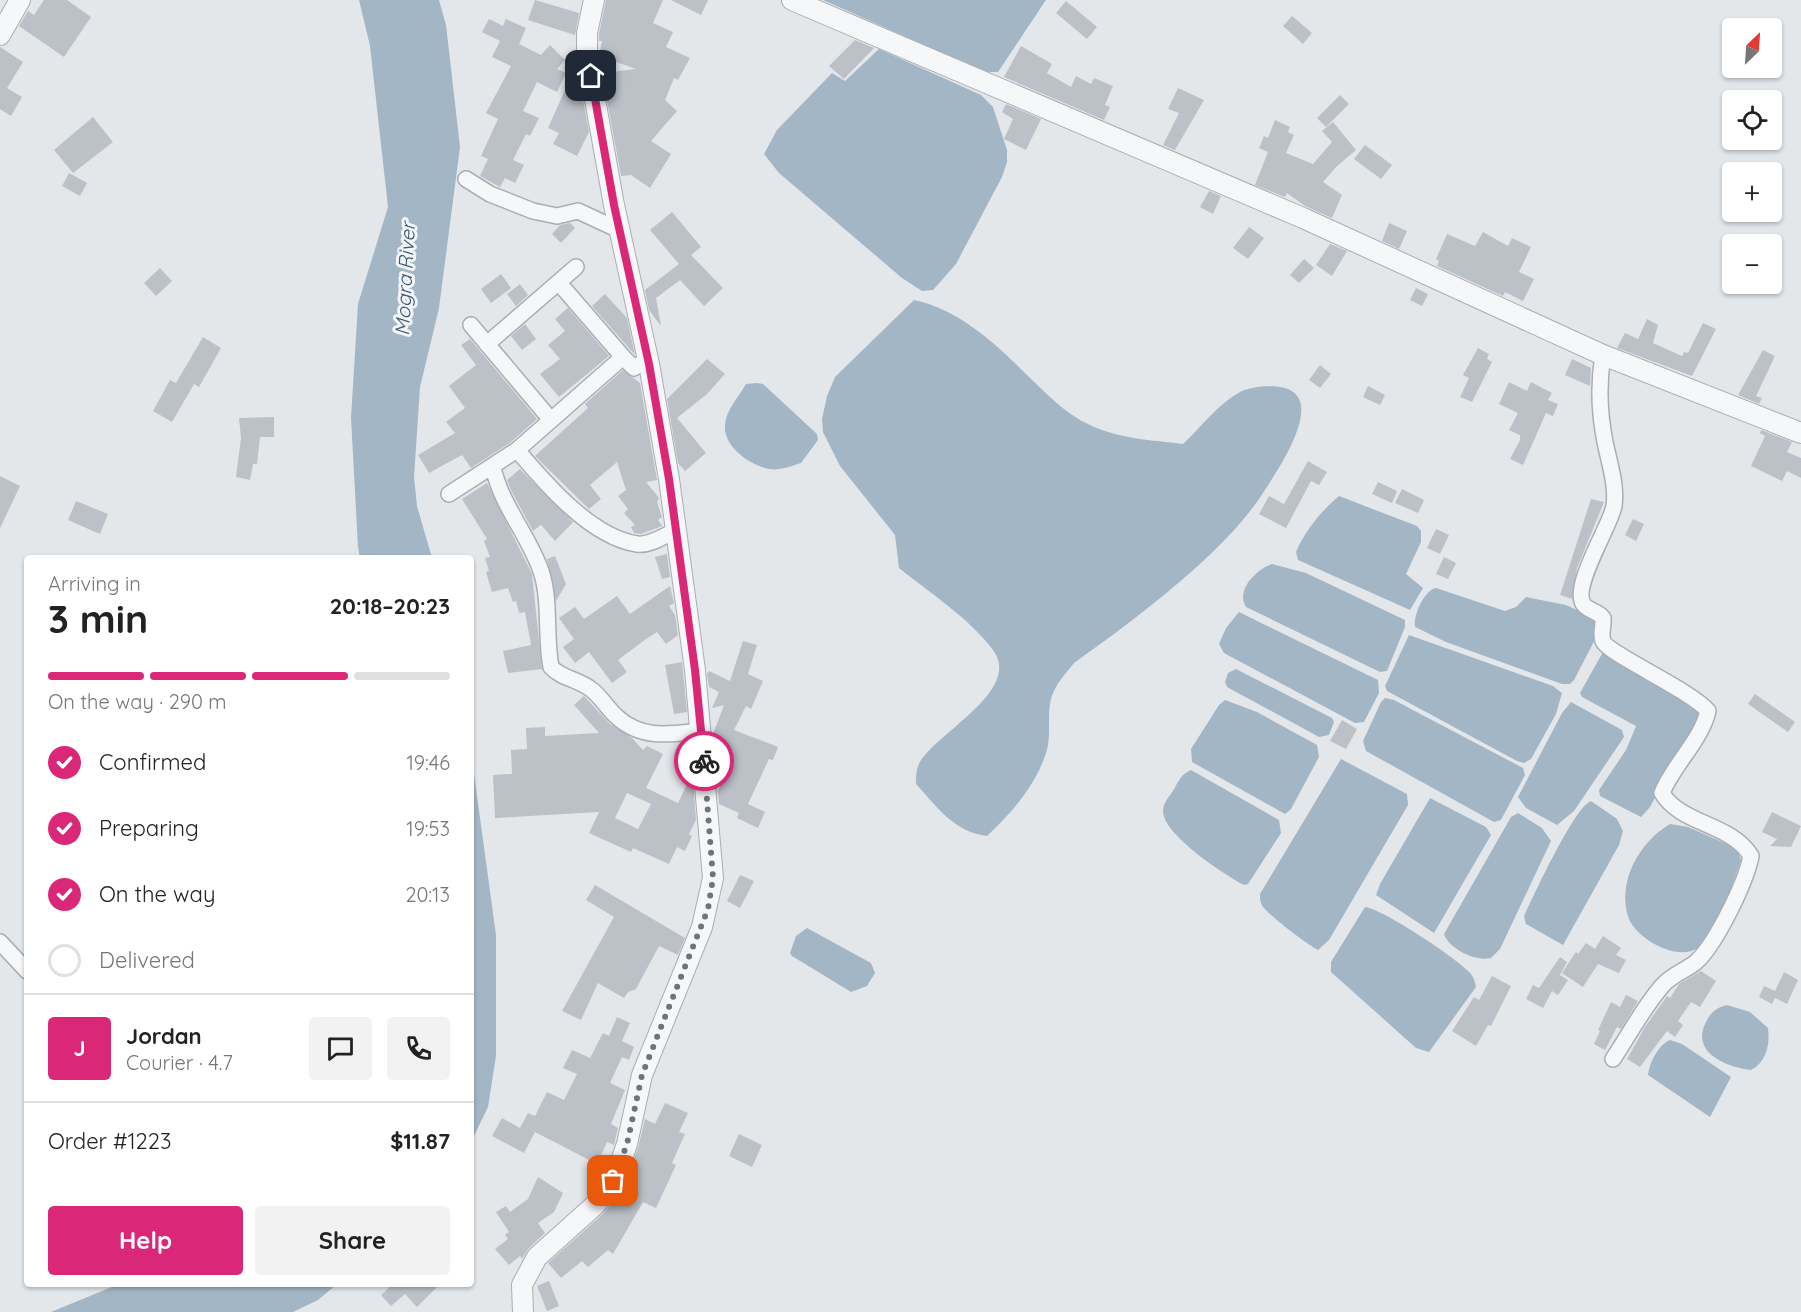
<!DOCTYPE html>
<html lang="en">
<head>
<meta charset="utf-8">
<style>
  :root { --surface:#fff; --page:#f2f2f2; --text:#222; --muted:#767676; --line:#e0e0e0; --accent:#db2777 }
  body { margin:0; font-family:Quicksand,sans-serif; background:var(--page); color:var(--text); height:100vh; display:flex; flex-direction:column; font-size:22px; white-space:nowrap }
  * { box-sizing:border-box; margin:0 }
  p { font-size:20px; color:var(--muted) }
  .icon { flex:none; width:33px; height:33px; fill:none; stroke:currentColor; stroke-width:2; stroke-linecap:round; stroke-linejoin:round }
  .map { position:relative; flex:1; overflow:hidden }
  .details { position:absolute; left:24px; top:555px; width:450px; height:732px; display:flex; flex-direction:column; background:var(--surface); border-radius:6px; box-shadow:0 2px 4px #0004 }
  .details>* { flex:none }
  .needle { width:39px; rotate:25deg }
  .controls { position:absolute; left:1722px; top:18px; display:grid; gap:12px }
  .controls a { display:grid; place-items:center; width:60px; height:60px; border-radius:6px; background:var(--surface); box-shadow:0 2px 4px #0004; font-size:30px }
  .pin { position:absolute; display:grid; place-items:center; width:51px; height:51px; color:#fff; margin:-26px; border-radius:12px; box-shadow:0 3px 9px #0006 }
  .courier { position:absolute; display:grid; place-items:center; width:60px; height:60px; margin:-30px; border:4px solid #db2777; border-radius:50%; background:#fff; color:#222; box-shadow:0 2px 8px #0007 }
  .summary em { font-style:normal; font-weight:800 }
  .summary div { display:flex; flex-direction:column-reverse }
  .summary { display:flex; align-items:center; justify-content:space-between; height:102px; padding:0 24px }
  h1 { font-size:39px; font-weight:800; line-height:45px }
  .bar { display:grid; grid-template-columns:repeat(4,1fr); gap:9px 6px; align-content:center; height:72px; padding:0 24px }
  .bar i { height:8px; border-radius:4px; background:var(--line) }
  .bar .current { background:var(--accent) }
  .bar p { grid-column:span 4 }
  .line { display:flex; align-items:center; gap:15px; padding:0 24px; border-top:2px solid var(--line) }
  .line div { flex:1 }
  .round { display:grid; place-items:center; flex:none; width:63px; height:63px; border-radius:6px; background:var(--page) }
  ol { padding:0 24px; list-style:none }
  li { display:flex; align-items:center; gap:18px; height:66px }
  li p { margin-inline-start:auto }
  li .icon { padding:6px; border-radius:50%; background:var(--accent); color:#fff; stroke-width:4 }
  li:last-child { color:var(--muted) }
  li i { width:33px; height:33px; border:3px solid var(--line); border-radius:50% }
  .button { display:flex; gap:12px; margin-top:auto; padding:12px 24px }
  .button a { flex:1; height:69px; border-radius:6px; background:var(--accent); color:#fff; font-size:24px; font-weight:800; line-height:69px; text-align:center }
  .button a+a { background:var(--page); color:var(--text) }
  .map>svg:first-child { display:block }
  .water { fill:#a3b6c6 }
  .building { fill:#bcc0c7; fill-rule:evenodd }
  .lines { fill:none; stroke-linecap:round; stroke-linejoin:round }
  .minor-casing { stroke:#a9aeb4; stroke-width:18 }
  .tertiary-casing { stroke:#a9aeb4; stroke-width:22 }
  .minor { stroke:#f6f7f9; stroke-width:15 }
  .tertiary { stroke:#f6f7f9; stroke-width:20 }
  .done { stroke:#6d747c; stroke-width:6; stroke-dasharray:0 10.8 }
  .route { stroke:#db2777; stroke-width:8 }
  .labels { text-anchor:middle; stroke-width:6; stroke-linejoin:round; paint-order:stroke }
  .water-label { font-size:20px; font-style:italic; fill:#3b5771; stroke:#f3f5f8 }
</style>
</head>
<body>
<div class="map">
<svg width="1801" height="1312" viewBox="0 0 1801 1312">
  <rect width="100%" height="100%" fill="#e4e7ea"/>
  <g class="water">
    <polygon points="359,0 439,0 446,25 460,147 439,308 420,387 414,477 417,506 432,558 360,558 358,547 351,418 358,304 388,207 370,46"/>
    <polygon points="823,0 1046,0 998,72 985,72"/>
    <polygon points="879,49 981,95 993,107 1007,150 1007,162 1002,177 956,264 933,290 922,291 902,278 779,173 764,154 777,130 832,73 845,81"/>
    <path d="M914,300C958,309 995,343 1026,374C1046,393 1065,414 1090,425C1119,439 1152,440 1183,444C1201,427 1218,404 1240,392C1252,386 1273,385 1285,388C1327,400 1276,473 1263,493C1225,553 1133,621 1074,663C1068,671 1060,679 1055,689C1044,708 1053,733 1046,753C1036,785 1011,814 987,836C954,832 937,807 916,784C916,779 916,771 918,766C930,736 1024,691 993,650C969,618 930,593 899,568L895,535L840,466L823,432L822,419L827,396L835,377Z"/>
    <path d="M757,383L763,384L817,434L818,440L801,463C792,466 779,471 769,469C750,465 723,447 725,425C726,409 739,397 746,384Z"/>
    <path d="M1339,496L1417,526L1421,531V542L1406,574L1423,588L1410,610L1298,560L1296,552C1305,531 1321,511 1339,496Z"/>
    <path d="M1272,564L1306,573L1405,620V627L1387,671L1380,672L1246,607C1235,590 1257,569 1272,564Z"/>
    <path d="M1436,588L1505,611L1516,607L1526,597L1566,605L1598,620L1601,628L1574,680L1570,684H1562L1446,642L1415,627C1413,616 1424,590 1436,588Z"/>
    <polygon points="1239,612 1378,680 1379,693 1364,722 1355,723 1224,653 1219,644 1226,628"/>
    <polygon points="1409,635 1553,686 1562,693 1556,714 1531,759 1524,763 1517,761 1387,691 1385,686"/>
    <polygon points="1603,652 1692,702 1701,713 1650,807 1641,817 1600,796 1599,790 1626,750 1636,726 1582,697 1580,693"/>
    <polygon points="1236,669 1332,718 1334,722 1329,735 1319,737 1227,687 1225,682 1228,673"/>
    <polygon points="1385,698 1394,700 1523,768 1525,775 1501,820 1494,822 1366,751 1363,741 1381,702"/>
    <polygon points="1225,700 1257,712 1317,745 1319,757 1291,809 1285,814 1192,762 1191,749 1219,705"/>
    <polygon points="1571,702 1622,730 1624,737 1574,811 1557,825 1526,808 1518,797 1562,713"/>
    <polygon points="471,752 496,935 496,1056 488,1107 471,1142"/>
    <path d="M1341,759L1407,794L1408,805L1329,940L1318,950C1309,946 1270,916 1264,908C1260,903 1260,899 1260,894Z"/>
    <path d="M1191,770L1279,820L1281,833L1248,884L1244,885C1225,875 1163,835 1163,811C1163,803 1169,797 1173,791C1178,782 1181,774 1191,770Z"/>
    <polygon points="1430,798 1486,827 1491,835 1434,933 1376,895 1380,884"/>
    <path d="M1591,801L1617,819L1623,831L1619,845L1563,945L1526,924L1524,916C1533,896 1575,806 1591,801Z"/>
    <path d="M1518,813L1542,828L1551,841L1500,949L1491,958C1476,962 1449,949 1444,934L1511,817Z"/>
    <path d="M1670,824L1688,827L1736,848L1741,860C1731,887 1722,928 1699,947C1679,963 1637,939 1629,919C1616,883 1639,842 1670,824Z"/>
    <path d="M1365,907C1383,909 1458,959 1471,974C1474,978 1475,982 1476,987L1429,1052L1416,1048L1331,972V962Z"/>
    <polygon points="807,928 871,963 875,973 867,986 851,992 792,956 790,953 796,936"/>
    <path d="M1727,1005L1750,1012L1768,1028C1770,1044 1767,1062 1751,1070C1726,1067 1690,1052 1706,1022C1711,1012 1716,1008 1727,1005Z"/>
    <path d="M1670,1040L1682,1044L1731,1077L1710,1117L1648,1075C1649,1063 1659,1044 1670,1040Z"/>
    <polygon points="119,1284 337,1284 318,1300 293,1312 51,1312"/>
  </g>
  <g class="building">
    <polygon points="44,0 67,0 91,17 64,57 19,26 28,11 34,15"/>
    <polygon points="535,0 579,13 575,35 528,20"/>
    <polygon points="606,0 663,0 653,23 673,32 666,47 690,58 678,80 674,78 665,100 677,111 651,141 671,154 650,188 631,175 621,176 602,73 636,69 599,56 602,41 599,41 599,34"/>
    <polygon points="671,0 708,0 701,15"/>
    <polygon points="1066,1 1097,27 1087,39 1056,13"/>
    <polygon points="1292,16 1312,33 1303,44 1283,26"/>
    <polygon points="489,19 503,26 506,19 526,28 519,44 541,55 550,45 565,60 557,69 566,73 557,92 537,82 523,111 539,118 530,136 526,134 513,160 524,165 515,183 505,178 500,187 480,176 488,159 481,156 498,119 486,113 511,66 492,57 500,41 482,32"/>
    <polygon points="855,40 874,48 844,79 829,66"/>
    <polygon points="1021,46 1052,64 1047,73 1071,87 1076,76 1091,84 1094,78 1113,86 1105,105 1110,107 1104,120 1004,77"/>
    <polygon points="0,47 23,62 7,88 22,97 11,116 0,109"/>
    <polygon points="1178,88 1204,100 1175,150 1163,145 1179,113 1168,109"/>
    <polygon points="565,90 583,99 589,132 577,156 553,144 559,133 548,128"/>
    <polygon points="1340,95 1349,104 1326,127 1317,118"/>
    <polygon points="1006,104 1041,119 1026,150 1004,139 1013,119 1002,112"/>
    <polygon points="93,117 113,142 73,173 54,150"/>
    <polygon points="1275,120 1290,127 1288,132 1294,135 1286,153 1313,164 1332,142 1322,131 1333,122 1356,150 1336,167 1323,182 1342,195 1332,218 1305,206 1287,193 1285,197 1255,185 1268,152 1259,148 1264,136 1268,138"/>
    <polygon points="1365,145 1392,165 1381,179 1354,159"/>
    <polygon points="69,173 87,183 80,196 62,186"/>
    <polygon points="1209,191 1221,196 1213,214 1200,207"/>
    <polygon points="672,212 701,247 691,255 723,288 704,306 680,280 656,298 661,326 649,310 645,290 679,264 650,230"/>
    <polygon points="570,223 575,228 561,243 552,234 560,225"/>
    <polygon points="1389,223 1407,231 1399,249 1382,241"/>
    <polygon points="1249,227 1264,238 1248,259 1233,248"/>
    <polygon points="1483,232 1508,246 1512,238 1531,247 1519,272 1534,279 1523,301 1505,292 1503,296 1437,266 1439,261 1436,259 1447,234 1475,246"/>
    <polygon points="1330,244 1347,251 1332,276 1316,265"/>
    <polygon points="1304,259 1314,268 1299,283 1290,275"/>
    <polygon points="160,268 172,281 156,296 144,283"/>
    <polygon points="501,274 511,288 491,303 481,289"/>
    <polygon points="520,284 528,295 516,306 507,294"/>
    <polygon points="1416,288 1428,294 1422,306 1410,300"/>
    <polygon points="605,294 627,318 635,355 592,306"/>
    <polygon points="568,308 609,356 559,397 540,374 560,359 548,345 565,331 555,319"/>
    <polygon points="1647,319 1658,325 1653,343 1682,356 1684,352 1688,353 1703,323 1716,329 1692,376 1617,348 1625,333 1638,339"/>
    <polygon points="525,324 536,339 522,350 511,336"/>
    <polygon points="203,337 221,348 199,387 194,384 172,422 153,411 170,380 176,383"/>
    <polygon points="470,339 537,419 511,442 471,468 462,455 429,473 418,455 455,433 446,422 465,408 449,386 476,365 461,345"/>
    <polygon points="1478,348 1489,354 1487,359 1492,362 1472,402 1460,397 1469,378 1463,375"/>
    <polygon points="1763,350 1775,356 1756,396 1762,398 1759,404 1738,395"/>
    <polygon points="707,359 725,374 707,394 677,418 706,453 685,471 678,463 667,399"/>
    <polygon points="1572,359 1591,368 1590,386 1565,375"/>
    <polygon points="1320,365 1331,374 1320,388 1309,380"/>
    <polygon points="623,370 640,383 657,480 646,482 659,498 657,502 662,517 658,520 662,526 641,534 634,533 631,527 635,525 624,513 628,509 618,496 626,490 617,462 590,485 601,499 589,509 535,456 588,408 585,404"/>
    <polygon points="1509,382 1527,391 1531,382 1552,393 1548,400 1558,404 1553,416 1546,413 1523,465 1510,459 1520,440 1520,435 1509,430 1518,413 1499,404"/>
    <polygon points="1368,386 1385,395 1380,405 1363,397"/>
    <polygon points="274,417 274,437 260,437 257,464 253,464 250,480 236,477 241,438 239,418"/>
    <polygon points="1761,430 1792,442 1787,452 1801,458 1801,478 1787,471 1782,481 1751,466 1765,436 1760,433"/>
    <polygon points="1308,461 1327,472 1319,485 1311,481 1286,528 1259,514 1269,496 1284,504"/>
    <polygon points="520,469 573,522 555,541 541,525 533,531 511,490 507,480"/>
    <polygon points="0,476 20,486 0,528"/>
    <polygon points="1378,482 1397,491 1392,503 1372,494"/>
    <polygon points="487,483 532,574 542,669 508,673 503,651 531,645 525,612 519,613 516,601 513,602 508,588 492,592 486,572 489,571 485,558 490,557 484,541 487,539 462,499"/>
    <polygon points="1402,489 1424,500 1418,513 1395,503"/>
    <polygon points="1591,499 1604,502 1577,568 1572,599 1560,595"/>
    <polygon points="76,501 108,514 100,534 68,520"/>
    <polygon points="1633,519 1644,524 1636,541 1625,535"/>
    <polygon points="1436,529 1449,535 1440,554 1427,548"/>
    <polygon points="667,554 670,577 662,579 655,557"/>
    <polygon points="555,556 566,584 556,601 547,559"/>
    <polygon points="1444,557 1456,563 1448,579 1436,574"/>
    <polygon points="670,586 674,603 669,606 675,615 678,635 666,644 657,632 646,639 618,660 627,672 612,683 589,652 575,663 563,647 574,639 559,618 575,607 584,619 617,596 630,614"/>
    <polygon points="743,641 757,645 748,674 763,681 751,709 746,706 734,730 778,747 773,760 769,759 748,804 765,812 758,828 737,818 739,813 719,804 718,791 733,758 714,749 713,734 724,705 712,708 719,692 709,687 707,674 709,671 730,681"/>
    <polygon points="682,662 687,712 674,714 665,665"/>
    <polygon points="1755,694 1795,722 1788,732 1748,704"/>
    <path d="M584,696L610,724L632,738L643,750L647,746L663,754L646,788L678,803L689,780L693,782L696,820L689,834L692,836L685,851L677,847L669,864L633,848L631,852L589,833L599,812L495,818L493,775L512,774L511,750L527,749L526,728L545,727V736L599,733L574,705ZM627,793L651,804L638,829L615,818Z"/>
    <polygon points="1342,720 1357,729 1346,749 1330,741"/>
    <polygon points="1772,812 1801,826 1791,847 1770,846 1777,839 1762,832"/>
    <polygon points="740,875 754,881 740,908 727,901"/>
    <polygon points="595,885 685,938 678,955 659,946 636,989 628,992 624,998 598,983 581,1020 562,1011 614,917 586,900"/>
    <polygon points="1603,936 1621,948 1616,955 1626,960 1619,973 1598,964 1583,987 1562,973 1576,952 1578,954 1586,943 1595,949"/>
    <polygon points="1560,957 1567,962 1560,975 1568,980 1558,995 1552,991 1543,1008 1526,999 1533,985 1539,988"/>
    <polygon points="1701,971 1716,981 1700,1007 1691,1002 1678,1021 1683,1025 1675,1037 1667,1031 1640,1067 1627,1059 1645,1027 1667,996 1670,998 1679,984"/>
    <polygon points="1784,972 1798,980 1787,1004 1775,998 1772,1004 1759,997 1764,986 1775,991"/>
    <polygon points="1492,976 1511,986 1491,1026 1488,1025 1476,1046 1452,1031 1474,997 1479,1000"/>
    <polygon points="1626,995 1638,1001 1621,1029 1617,1027 1605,1050 1594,1044 1600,1031 1598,1030 1611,1002 1620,1007"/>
    <polygon points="617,1017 630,1023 622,1041 634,1047 629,1060 622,1057 610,1083 625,1090 611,1124 618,1128 614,1145 607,1142 597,1164 535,1132 524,1153 492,1136 502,1118 520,1128 528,1113 535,1116 547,1092 564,1100 577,1074 563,1068 572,1050 590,1058 603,1033 609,1036"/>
    <polygon points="665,1103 688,1113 679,1132 685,1134 672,1163 676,1165 656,1208 643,1202 613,1254 608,1250 588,1267 582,1261 561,1278 548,1263 603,1214 623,1188 638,1148 645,1119 655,1124"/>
    <polygon points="739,1134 762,1145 752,1167 729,1156"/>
    <polygon points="538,1177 563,1193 554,1212 538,1223 545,1233 529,1248 522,1259 520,1256 509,1265 495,1249 508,1239 505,1235 509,1232 496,1212 506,1206 510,1212 528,1199"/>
    <polygon points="549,1281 559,1306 547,1311 537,1286"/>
    <polygon points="393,1284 440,1284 417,1307 405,1294 391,1306 381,1295"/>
  </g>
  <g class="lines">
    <defs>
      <g id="minor">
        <polyline points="466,179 490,194 533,211 557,216 578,211 619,230"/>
        <polyline points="559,283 623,357"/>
        <polyline points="471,325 551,420"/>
        <polyline points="487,344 576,267"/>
        <path d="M1603,355C1598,385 1599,412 1605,442C1609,462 1617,485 1614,506C1611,525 1570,588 1584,605C1589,611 1598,611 1603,618C1604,626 1600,634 1603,641C1608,654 1692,691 1708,711C1701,741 1673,765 1662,793C1681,825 1731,823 1751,856C1746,882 1716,944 1696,962C1685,971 1671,975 1662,986C1643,1008 1629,1035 1613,1059"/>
        <path d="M517,450C546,484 591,537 637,544C650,546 665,535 677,530"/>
        <path d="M493,467C501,505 528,534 541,571C551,601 545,636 551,667C562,679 579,679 592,690C601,697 608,709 617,717C642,740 671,734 701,731"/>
        <polyline points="449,494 517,450 623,357 634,368 648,359"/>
        <polyline points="0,942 27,971"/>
      </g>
      <g id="tertiary">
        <polyline points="792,0 1303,218 1603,355 1801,433"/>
        <polyline points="0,35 20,0"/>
        <polyline points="523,1312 522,1285 537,1257 595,1205 613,1181 620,1164 627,1144 642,1075 702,927 713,878 695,670 669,479 649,364 614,205 587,55 587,33 594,0"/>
      </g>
    </defs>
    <use href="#minor" class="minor-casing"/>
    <use href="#tertiary" class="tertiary-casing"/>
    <use href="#minor" class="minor"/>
    <use href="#tertiary" class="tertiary"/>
  </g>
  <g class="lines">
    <polyline class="done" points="613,1181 627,1144 642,1075 708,909 713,878 704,761"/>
    <polyline class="route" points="591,76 614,205 649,364 669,479 695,670 704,761"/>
  </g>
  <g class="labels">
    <g class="water-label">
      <text transform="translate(405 279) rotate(-87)" y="7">Mogra River</text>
    </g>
  </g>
</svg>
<div class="controls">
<a><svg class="needle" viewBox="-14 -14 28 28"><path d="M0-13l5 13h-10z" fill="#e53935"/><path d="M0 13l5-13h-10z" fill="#767676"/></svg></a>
<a><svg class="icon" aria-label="locate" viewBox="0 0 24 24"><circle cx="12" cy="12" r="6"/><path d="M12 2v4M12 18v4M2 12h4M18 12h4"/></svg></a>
<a>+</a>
<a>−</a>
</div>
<div class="pin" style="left:613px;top:1181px;background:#ea580c"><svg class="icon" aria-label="bag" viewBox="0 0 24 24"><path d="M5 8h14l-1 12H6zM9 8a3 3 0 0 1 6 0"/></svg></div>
<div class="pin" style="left:591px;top:76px;background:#1f2937"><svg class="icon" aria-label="home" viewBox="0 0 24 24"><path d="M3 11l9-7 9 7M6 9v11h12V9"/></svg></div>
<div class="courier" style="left:704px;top:761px"><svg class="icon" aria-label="bike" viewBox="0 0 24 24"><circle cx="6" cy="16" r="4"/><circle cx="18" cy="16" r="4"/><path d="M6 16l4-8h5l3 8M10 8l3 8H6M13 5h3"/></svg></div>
<section class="details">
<div class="summary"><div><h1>3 min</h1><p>Arriving in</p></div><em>20:18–20:23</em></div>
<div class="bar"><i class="current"></i><i class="current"></i><i class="current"></i><i></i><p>On the way · 290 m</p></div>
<ol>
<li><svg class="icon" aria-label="check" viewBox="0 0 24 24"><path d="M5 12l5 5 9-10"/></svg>Confirmed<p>19:46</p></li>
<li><svg class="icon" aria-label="check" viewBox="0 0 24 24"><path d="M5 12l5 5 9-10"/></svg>Preparing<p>19:53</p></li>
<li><svg class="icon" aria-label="check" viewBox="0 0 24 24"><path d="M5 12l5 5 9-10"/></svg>On the way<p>20:13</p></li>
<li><i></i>Delivered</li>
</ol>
<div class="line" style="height:108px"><b class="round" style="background:var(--accent);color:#fff">J</b><div><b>Jordan</b><p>Courier · 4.7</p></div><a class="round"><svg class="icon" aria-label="chat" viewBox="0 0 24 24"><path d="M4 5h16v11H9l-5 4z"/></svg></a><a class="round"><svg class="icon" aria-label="phone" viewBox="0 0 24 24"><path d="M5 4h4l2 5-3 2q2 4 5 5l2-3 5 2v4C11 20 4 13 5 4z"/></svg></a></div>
<div class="line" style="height:78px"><div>Order #1223</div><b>$11.87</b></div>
<div class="button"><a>Help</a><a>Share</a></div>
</section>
</div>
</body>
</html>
